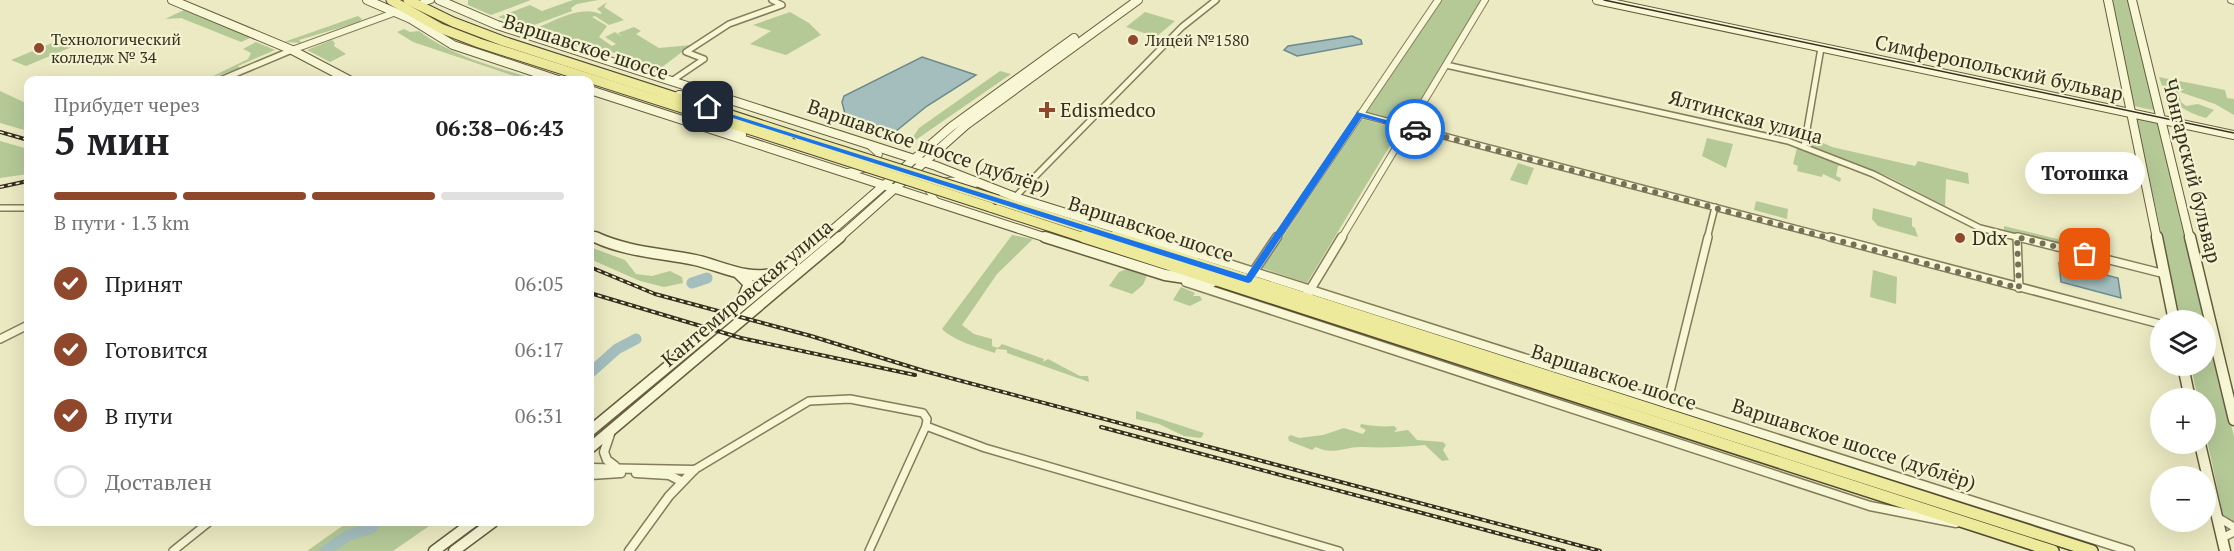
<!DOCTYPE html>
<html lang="ru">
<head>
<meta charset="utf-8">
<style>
  :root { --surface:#fff; --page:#f2f2f2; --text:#202124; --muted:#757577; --line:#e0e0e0; --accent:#90482d }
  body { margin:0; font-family:"PT Serif",serif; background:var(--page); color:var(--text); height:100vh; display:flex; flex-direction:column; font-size:22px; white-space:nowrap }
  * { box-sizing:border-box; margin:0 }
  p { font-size:20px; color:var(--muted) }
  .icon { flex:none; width:33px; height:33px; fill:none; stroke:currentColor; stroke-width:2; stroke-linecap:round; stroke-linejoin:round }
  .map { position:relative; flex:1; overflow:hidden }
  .panel { position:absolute; left:24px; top:76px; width:570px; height:450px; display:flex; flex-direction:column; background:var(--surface); border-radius:12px; box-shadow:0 6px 24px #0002 }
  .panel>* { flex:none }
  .controls { position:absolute; left:2150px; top:310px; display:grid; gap:12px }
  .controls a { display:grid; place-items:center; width:66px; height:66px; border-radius:50%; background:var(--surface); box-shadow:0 6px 24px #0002; font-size:30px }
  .pin { position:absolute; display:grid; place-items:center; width:51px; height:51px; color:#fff; margin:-26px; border-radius:12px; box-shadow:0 3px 9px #0006 }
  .courier { position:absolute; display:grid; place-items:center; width:60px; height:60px; margin:-30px; border:4px solid #1a73e8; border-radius:50%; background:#fff; color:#222; box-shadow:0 2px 8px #0007 }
  .bubble { position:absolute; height:42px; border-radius:21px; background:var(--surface); box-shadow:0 6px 24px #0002; font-size:20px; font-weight:800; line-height:42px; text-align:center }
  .headline em { font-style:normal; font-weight:800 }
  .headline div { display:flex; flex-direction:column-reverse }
  .headline { display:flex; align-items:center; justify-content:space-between; height:102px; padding:0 30px }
  h1 { font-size:39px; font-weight:800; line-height:45px }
  .bar { display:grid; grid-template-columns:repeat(4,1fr); gap:9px 6px; align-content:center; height:72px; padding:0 30px }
  .bar i { height:8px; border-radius:4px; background:var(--line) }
  .bar .active { background:var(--accent) }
  .bar p { grid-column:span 4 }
  ol { padding:0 30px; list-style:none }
  li { display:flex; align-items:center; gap:18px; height:66px }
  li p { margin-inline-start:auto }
  li .icon { padding:6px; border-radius:50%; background:var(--accent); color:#fff; stroke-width:4 }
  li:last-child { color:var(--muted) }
  li i { width:33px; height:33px; border:3px solid var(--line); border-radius:50% }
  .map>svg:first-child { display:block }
  .green { fill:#b5c997 }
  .water { fill:#a4bebe; stroke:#6c8b8c; stroke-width:1.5 }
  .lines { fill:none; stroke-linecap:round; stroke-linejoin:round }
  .river { stroke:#a4bebe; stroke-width:11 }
  .minor-far1-casing { stroke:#847c5a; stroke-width:8 }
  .minor-casing { stroke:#847c5a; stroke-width:10 }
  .tertiary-far1-casing { stroke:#847c5a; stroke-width:8 }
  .tertiary-casing { stroke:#847c5a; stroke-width:11 }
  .secondary-far1-casing { stroke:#665d3d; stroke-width:10 }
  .secondary-casing { stroke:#665d3d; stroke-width:13 }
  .primary-far1-casing { stroke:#52492e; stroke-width:11 }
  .primary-casing { stroke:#52492e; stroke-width:14 }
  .minor-far1 { stroke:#f7f6d5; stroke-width:5 }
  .minor { stroke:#f7f6d5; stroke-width:7 }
  .tertiary-far1 { stroke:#f7f6d5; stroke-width:6 }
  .tertiary { stroke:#f7f6d5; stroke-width:8 }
  .secondary-far1 { stroke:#f7f6d5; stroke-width:8 }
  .secondary { stroke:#f7f6d5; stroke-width:10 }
  .primary-far1 { stroke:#edea9b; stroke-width:9 }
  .primary { stroke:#edea9b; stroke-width:11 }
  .tram { stroke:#352f1e; stroke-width:1.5 }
  .rail-casing { stroke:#352f1e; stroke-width:4 }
  .rail { stroke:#f3f3d1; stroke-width:1.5; stroke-dasharray:4; stroke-linecap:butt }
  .primary-bridge-casing { stroke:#52492e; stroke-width:11; stroke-linecap:butt }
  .primary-bridge { stroke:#edea9b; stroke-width:9 }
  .route { fill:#1a73e8 }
  .done { stroke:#757057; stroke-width:6; stroke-dasharray:0 10.8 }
  .poi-dot { fill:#90482d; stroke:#f3f3d1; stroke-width:2 }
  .labels { text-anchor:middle; stroke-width:4.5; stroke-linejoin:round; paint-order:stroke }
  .far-poi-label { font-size:16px; fill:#352f1e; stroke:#f3f3d1; text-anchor:start }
  .street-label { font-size:20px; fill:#352f1e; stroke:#f3f3d1 }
  .poi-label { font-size:20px; fill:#352f1e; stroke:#f3f3d1; text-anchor:start }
</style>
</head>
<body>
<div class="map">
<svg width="2234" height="551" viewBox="0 0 2234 551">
  <rect width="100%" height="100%" fill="#ebeac2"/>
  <g class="green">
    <polygon points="468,0 531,0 491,15 468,5"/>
    <polygon points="573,0 598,0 577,4 571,8 572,11 529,27 498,17 530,5 542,11"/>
    <polygon points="1440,0 1482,0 1406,123 1366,113"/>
    <polygon points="2111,0 2131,0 2157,111 2134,106"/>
    <path d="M607,2L604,7L624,20L609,25L595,16L592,17L607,26L599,37L612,46L616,44L605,37L615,32L622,37L618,33L634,27L641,31L636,34L659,48L691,45L661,68L537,28C554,21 582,5 600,14L602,13L597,9Z"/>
    <polygon points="184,10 250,38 241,42 181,18 165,19"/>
    <polygon points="790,12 809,23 821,35 786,55 750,44 771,31 753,25"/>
    <polygon points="1145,12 1175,21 1156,37 1126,27"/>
    <polygon points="358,16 362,19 359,22 299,40 302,43 284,42"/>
    <path d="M404,29L410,32L419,31C454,58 500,68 541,81H529L413,42L397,32Z"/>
    <polygon points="64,38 79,44 26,66 11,60"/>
    <polygon points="332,40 335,43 334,46 346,54 330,62 307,50"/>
    <polygon points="256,42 275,50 238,66 240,68 203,81 248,59 251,53 243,49"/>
    <polygon points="1000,71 1011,74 907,146 919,128"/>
    <path d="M2159,77L2225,90L2227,98L2234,99V115L2215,104L2180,92L2184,89H2180L2178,92L2181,102L2186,106L2198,104L2214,110L2206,118C2184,112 2165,99 2159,77Z"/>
    <polygon points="0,91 28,104 28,131 0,123"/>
    <polygon points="2136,116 2160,121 2204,321 2180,321"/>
    <polygon points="1362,119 1400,129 1307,283 1262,268"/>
    <polygon points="1707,138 1733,144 1726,168 1702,156"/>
    <polygon points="1814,139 1832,147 1915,166 1918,161 1968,173 1969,184 1946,179 1945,206 1889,177 1810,146 1810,141"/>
    <polygon points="0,141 28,149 28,174 0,178"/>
    <polygon points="1797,148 1844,165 1838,166 1836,176 1841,178 1840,182 1823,174 1822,177 1797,171 1798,166 1793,164"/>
    <polygon points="1518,163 1534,168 1527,185 1510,180"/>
    <polygon points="1756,201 1788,209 1787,219 1754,210"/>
    <polygon points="1873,208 1912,218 1912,226 1915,228 1918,237 1878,226 1872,219"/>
    <polygon points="2004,226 2106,251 2107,256 2004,230"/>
    <path d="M1012,235L1033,239L997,274L962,325L974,334L992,339V346L998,348L1002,344L1044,359L1043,362L1048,359L1080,376H1088L1089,382L1007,353V350L996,349L995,353C980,348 954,341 942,329Z"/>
    <polygon points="590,247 625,260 636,274 652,276 670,271 682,277 683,283 664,287 640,281 590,259"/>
    <polygon points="1127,269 1148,273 1143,285 1132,294 1109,286 1119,272"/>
    <polygon points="1873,270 1897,277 1896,304 1870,297"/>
    <polygon points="1181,287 1195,293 1193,296 1200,296 1202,300 1190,306 1173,300"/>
    <polygon points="2205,343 2211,344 2234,436 2234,522 2223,514 2205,431 2205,399 2198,399 2191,366 2205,366"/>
    <polygon points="1136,411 1204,433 1201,438 1184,436 1159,424 1136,419"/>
    <path d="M1361,424C1372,426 1383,427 1394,426L1397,429L1394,432L1408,430L1417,440L1443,442L1446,445L1443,450L1449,460L1442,461L1425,445C1404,447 1383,448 1363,447C1346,446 1333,456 1316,447L1312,450L1289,441L1288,437L1291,435L1299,438L1323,435L1344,428L1363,434L1366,430L1360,427Z"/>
    <polygon points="348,522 435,522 393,551 307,551"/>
  </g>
  <g class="water">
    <polygon points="1352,36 1361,40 1362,44 1297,56 1284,50 1288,46"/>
    <polygon points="922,57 976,75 927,106 896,131 881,131 846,118 842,102 844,96"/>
    <polygon points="2059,263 2118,278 2121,298 2061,282"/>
  </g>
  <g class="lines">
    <g class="river">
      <polyline points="692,283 707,278"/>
      <polyline points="590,373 617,349 636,339"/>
      <polyline points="325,551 349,535 372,528 375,522"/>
    </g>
    <defs>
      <g id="minor-far1">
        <polyline points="1446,65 1788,141 1873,174 1980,228 2024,239"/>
        <polyline points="673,80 704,59 686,52 729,24 782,5 772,0"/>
        <polyline points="218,81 292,50"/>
        <polyline points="1360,114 1836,239"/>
        <polyline points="1804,147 1821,48"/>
        <polyline points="1015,197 1182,27 1216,0"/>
        <polyline points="0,208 28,208"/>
        <polyline points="1707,239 1715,207"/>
      </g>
      <g id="minor">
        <polyline points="1830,237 2160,324"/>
        <polyline points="2017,237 2019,288"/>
        <polyline points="2018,237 2165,274"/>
        <polyline points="2205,336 2214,339"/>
        <polyline points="0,339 28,325"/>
        <polyline points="1667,404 1708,237"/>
        <polyline points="926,426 985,448 1339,551"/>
        <polyline points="694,470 809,401 850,399 923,413 927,419 926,426 869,551"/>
        <polyline points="2219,518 2234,527"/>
        <polyline points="2222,538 2234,532"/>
        <polyline points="173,551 209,522"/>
      </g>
      <g id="tertiary-far1">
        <polyline points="2231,0 2234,1"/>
        <polyline points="416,5 431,0"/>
        <polyline points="292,50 399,11"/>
        <path d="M847,172C861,170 873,169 879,154L871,147"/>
        <path d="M937,203L929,191C942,177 958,180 975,184"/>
        <polyline points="1276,239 1438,0"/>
        <polyline points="1341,239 1485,0"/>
      </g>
      <g id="tertiary">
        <polyline points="1182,249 2130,551"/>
        <polyline points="1250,277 1277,237"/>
        <polyline points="1186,282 1870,506 1956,523"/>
        <polyline points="1307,295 1342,237"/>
        <polyline points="610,434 604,452 607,460 615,466"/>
        <polyline points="590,468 694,470"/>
        <polyline points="636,473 669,475 681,481"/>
        <polyline points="590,475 621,473"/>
        <polyline points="629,551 669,496 694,470"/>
      </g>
      <g id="secondary-far1">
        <polyline points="172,0 292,50 351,81"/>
        <polyline points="367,0 411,19 453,45 561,81"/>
        <polyline points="439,0 497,25 936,166 1015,197 1149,239"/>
        <polyline points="1597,0 2234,135"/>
        <polyline points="2108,0 2157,239"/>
        <polyline points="2132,0 2190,239"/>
        <polyline points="590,90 1050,239"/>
        <polyline points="679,95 719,99"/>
        <polyline points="706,118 742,135"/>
        <polyline points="590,235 598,239"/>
        <polyline points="822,239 951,127 1074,38"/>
        <polyline points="838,239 966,125 1138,0"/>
      </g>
      <g id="secondary">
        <path d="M595,237C627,252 661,253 695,260C722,266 747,281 776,273"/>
        <polyline points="1045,237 1165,275 1212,282"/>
        <polyline points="1144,237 1172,246 1193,259"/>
        <polyline points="2157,237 2174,321"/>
        <polyline points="2190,237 2234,420"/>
        <polyline points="738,273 749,284 742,300"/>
        <polyline points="2183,366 2190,399"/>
        <polyline points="590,431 824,237"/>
        <polyline points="2200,444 2225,551"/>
        <polyline points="590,448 840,237"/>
        <polyline points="434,551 473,522"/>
        <polyline points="454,551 493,522"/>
      </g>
      <g id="primary-far1">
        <polyline points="391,0 440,28 479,43 791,143"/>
        <polyline points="408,0 453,22 503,41 799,137"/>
        <polyline points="998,200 1119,239"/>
        <polyline points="990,207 1088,239"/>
      </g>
      <g id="primary">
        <polyline points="1084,237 2053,551"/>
        <polyline points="1114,237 2092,551"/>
      </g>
    </defs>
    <use href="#minor-far1" class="minor-far1-casing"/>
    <use href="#minor" class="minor-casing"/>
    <use href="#tertiary-far1" class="tertiary-far1-casing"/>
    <use href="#tertiary" class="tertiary-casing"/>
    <use href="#secondary-far1" class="secondary-far1-casing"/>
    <use href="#secondary" class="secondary-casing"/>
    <use href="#primary-far1" class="primary-far1-casing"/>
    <use href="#primary" class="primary-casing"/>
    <use href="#minor-far1" class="minor-far1"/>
    <use href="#minor" class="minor"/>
    <use href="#tertiary-far1" class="tertiary-far1"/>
    <use href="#tertiary" class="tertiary"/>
    <use href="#secondary-far1" class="secondary-far1"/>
    <use href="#secondary" class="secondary"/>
    <use href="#primary-far1" class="primary-far1"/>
    <use href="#primary" class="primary"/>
    <polyline class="tram" points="1604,0 2234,133"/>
    <defs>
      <g id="rail">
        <polyline points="0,132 28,140"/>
        <polyline points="0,187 28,181"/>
        <polyline points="590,267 655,294 811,336 924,371 1600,551"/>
        <polyline points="590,293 741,338 915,375"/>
        <polyline points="1101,427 1564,551"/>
      </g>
    </defs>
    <use href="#rail" class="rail-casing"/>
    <use href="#rail" class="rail"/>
    <defs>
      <g id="primary-bridge">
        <polyline points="799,137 998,200"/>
        <polyline points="791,143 990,207"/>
      </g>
    </defs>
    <use href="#primary-bridge" class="primary-bridge-casing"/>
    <use href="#primary-bridge" class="primary-bridge"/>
  </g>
  <polygon class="route" points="705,106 1246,276 1357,112 1419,129 1415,132 1362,117 1251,282 1248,283 705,109"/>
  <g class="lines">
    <polyline class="done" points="1415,129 2019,288 2017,237 2085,254"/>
  </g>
  <g class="poi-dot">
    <circle cx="1133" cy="40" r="6"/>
    <circle cx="39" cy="48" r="6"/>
    <path d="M1044 101h6v6h6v6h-6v6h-6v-6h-6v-6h6z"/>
    <circle cx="1960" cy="238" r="6"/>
  </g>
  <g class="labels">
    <g class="far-poi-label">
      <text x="51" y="45">Технологический<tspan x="51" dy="18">колледж № 34</tspan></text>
      <text x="1145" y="46">Лицей №1580</text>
    </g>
    <g class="street-label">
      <text transform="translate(586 47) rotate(18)" y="7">Варшавское шоссе</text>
      <text transform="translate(1999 68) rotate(12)" y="7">Симферопольский бульвар</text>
      <text transform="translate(1746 117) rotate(15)" y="7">Ялтинская улица</text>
      <text transform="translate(929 147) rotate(19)" y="7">Варшавское шоссе (дублёр)</text>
      <text transform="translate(2192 171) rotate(76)" y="7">Чонгарский бульвар</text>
      <text transform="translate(1151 229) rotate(18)" y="7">Варшавское шоссе</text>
      <text transform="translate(747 293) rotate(-40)" y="7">Кантемировская улица</text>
      <text transform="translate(1614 377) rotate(18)" y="7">Варшавское шоссе</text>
      <text transform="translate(1854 444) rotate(18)" y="7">Варшавское шоссе (дублёр)</text>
    </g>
    <g class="poi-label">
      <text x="1060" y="117">Edismedco</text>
      <text x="1972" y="245">Ddx</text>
    </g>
  </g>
</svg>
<div class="controls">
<a><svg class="icon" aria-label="layers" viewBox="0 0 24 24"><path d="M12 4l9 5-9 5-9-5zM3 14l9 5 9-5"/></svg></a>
<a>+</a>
<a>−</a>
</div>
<div class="pin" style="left:2085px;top:254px;background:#ea580c"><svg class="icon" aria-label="bag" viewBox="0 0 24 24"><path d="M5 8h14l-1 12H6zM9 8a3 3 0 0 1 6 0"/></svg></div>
<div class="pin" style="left:708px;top:107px;background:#1f2937"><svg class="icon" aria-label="home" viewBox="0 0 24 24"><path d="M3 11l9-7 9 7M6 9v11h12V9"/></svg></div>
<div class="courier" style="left:1415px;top:129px"><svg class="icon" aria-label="car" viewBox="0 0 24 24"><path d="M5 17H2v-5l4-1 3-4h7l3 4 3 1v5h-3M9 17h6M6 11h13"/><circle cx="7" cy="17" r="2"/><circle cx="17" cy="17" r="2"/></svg></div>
<div class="bubble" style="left:2025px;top:152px;width:120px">Тотошка</div>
<section class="panel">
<div class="headline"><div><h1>5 мин</h1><p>Прибудет через</p></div><em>06:38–06:43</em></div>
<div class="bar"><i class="active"></i><i class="active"></i><i class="active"></i><i></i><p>В пути · 1.3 km</p></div>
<ol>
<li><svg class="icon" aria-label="check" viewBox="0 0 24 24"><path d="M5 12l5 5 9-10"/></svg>Принят<p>06:05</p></li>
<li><svg class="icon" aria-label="check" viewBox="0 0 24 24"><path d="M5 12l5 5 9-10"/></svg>Готовится<p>06:17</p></li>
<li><svg class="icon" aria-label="check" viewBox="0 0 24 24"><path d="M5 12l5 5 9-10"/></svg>В пути<p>06:31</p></li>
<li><i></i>Доставлен</li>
</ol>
</section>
</div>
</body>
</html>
